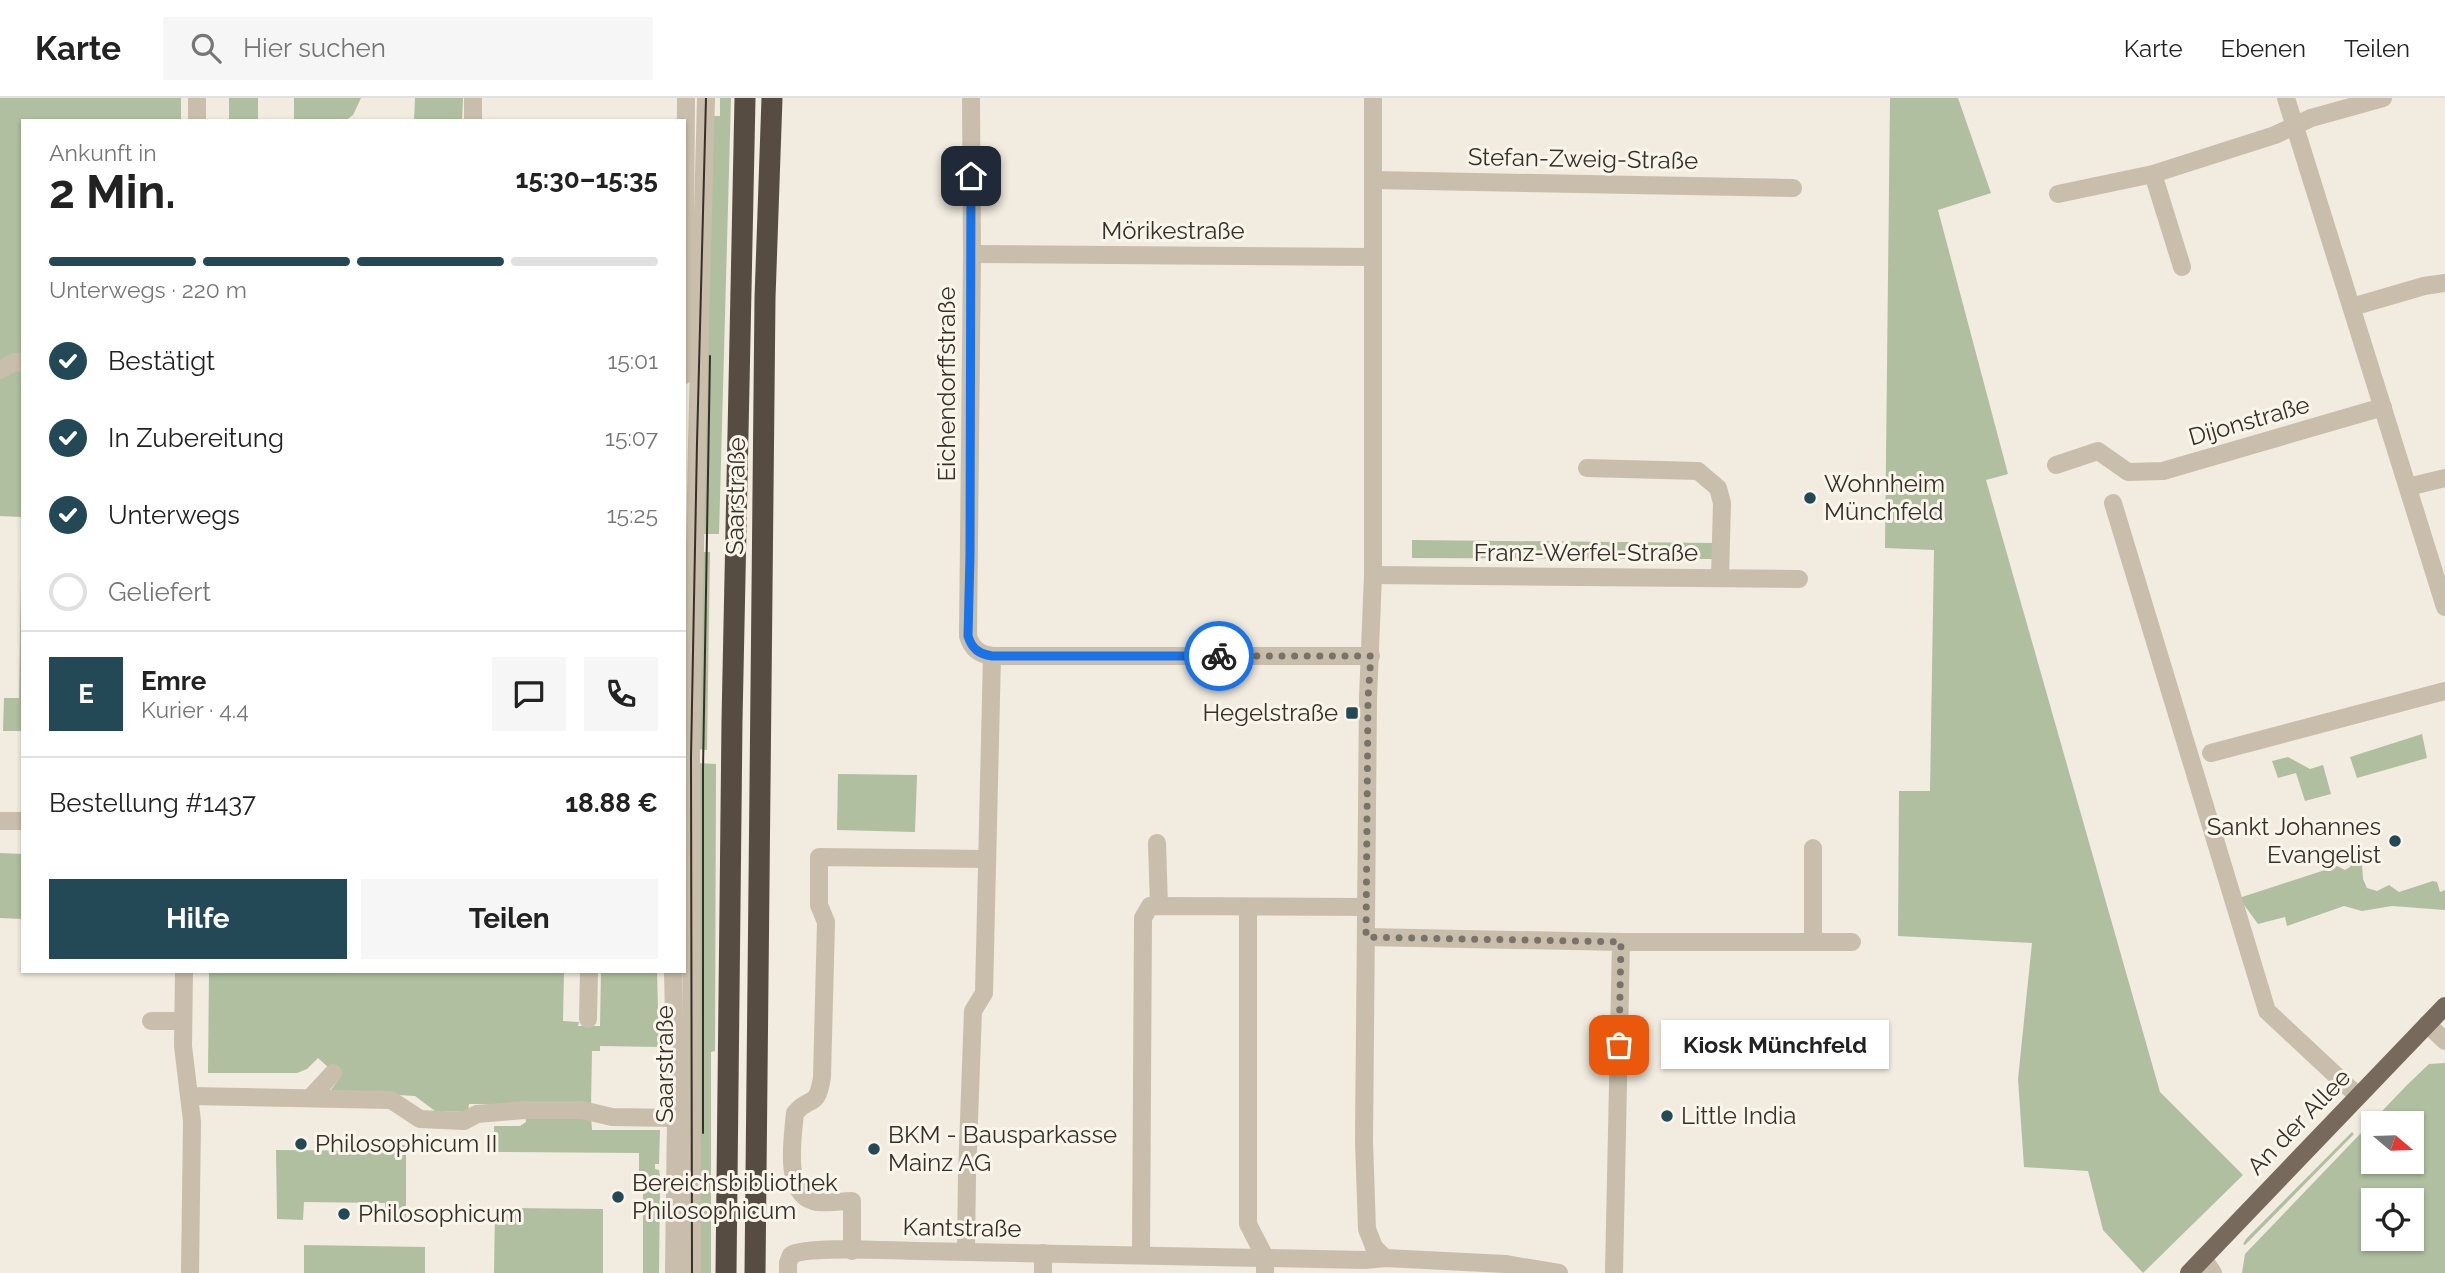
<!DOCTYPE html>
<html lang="de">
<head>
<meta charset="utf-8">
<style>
  :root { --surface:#fff; --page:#f6f6f6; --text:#222; --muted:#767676; --line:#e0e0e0; --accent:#224955 }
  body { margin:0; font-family:Raleway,sans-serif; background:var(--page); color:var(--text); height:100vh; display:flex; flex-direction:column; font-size:26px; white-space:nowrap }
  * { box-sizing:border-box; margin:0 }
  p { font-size:23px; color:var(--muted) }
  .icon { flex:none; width:38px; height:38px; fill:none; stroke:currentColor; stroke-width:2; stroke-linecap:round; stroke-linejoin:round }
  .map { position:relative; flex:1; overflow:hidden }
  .details { position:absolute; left:21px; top:21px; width:665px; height:854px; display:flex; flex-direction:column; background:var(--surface); border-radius:0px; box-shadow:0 2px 5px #0004 }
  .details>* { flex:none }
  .needle { width:46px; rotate:109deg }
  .tools { position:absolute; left:2361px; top:1013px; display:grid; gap:14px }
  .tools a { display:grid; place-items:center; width:63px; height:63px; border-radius:0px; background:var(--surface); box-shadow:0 2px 5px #0004; font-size:35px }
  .pin { position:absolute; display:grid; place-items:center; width:60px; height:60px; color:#fff; margin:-30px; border-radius:14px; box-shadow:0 4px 10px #0006 }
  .courier { position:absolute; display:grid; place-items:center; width:70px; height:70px; margin:-35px; border:5px solid #1a73e8; border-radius:50%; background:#fff; color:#222; box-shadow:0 2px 9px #0007 }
  .bubble { position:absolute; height:49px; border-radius:0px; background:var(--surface); box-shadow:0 2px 5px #0004; font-size:23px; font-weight:700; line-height:49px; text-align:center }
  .overview em { font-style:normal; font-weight:700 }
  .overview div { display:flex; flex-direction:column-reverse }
  .overview { display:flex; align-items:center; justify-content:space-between; height:119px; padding:0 28px }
  h1 { font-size:46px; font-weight:700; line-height:52px }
  .bar { display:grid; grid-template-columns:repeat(4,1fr); gap:10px 7px; align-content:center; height:84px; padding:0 28px }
  .bar i { height:9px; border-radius:5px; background:var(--line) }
  .bar .selected { background:var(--accent) }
  .bar p { grid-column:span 4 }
  .line { display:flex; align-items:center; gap:18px; padding:0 28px; border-top:2px solid var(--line) }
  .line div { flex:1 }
  .round { display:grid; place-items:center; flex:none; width:74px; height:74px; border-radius:0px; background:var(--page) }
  ol { padding:0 28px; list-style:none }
  li { display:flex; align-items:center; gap:21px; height:77px }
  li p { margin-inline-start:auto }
  li .icon { padding:7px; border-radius:50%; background:var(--accent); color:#fff; stroke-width:4 }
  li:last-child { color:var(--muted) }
  li i { width:38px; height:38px; border:4px solid var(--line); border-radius:50% }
  .primary-button { display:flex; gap:14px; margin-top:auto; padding:14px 28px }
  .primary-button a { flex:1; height:80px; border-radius:0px; background:var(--accent); color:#fff; font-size:28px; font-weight:700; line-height:80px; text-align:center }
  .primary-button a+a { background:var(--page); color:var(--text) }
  header { display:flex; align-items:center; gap:42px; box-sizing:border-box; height:98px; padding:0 35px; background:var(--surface); border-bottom:2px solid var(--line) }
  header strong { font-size:33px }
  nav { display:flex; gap:38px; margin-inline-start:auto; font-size:24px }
  .search { width:490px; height:63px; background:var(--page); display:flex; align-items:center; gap:18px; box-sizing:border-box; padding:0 24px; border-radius:0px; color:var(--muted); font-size:26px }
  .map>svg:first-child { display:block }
  .green { fill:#afbfa0; fill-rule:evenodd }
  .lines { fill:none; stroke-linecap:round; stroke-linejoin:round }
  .minor { stroke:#c8beab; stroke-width:18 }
  .major { stroke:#776a5c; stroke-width:18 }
  .highway { stroke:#574c42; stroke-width:21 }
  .tram { stroke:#37302a; stroke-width:2 }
  .done { stroke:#787269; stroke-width:7; stroke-dasharray:0 12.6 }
  .route { stroke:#1a73e8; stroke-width:9 }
  .poi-dot { fill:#224955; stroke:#f9f5eb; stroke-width:2.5 }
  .labels { text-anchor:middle; stroke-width:6; stroke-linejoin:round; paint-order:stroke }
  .street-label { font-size:24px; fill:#37302a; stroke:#f9f5eb }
  .poi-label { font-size:24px; fill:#37302a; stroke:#f9f5eb; text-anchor:start }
</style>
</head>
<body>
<header>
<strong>Karte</strong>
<div class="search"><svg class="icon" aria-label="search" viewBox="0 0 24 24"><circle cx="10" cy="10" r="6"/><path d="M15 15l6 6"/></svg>Hier suchen</div>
<nav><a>Karte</a><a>Ebenen</a><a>Teilen</a></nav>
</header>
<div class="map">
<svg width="2445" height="1175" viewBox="0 0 2445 1175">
  <rect width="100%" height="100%" fill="#f1ecdf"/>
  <g class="green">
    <polygon points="0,0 181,0 181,23 23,23 23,633 3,633 4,600 19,600 22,419 0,418"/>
    <rect x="229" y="0" width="29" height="23"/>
    <polygon points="294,0 361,0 353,17 345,23 294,23"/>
    <polygon points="415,0 463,0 462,23 414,23"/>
    <polygon points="720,0 731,0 719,436 701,436 710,18 720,18"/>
    <polygon points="1890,0 1958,0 1991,95 1938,112 2008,376 1986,382 2160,994 2243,1077 2143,1175 2103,1132 2088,1073 2024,1069 2018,981 2032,845 1898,838 1899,693 1930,693 1934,452 1885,450"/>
    <polygon points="1412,442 1715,445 1715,461 1412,460"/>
    <polygon points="700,454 710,454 707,652 697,651"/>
    <polygon points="2422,636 2427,660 2357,680 2350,659"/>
    <polygon points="2288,659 2310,671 2323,667 2331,696 2305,703 2296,675 2278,680 2272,663"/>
    <polygon points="697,665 716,666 715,953 711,954 711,1175 697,1175"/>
    <polygon points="838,676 917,677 915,734 837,732"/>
    <polygon points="2361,752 2363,781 2367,790 2377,793 2389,787 2399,794 2433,783 2437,784 2440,794 2445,792 2445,812 2392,808 2362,813 2344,808 2287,828 2285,819 2258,826 2239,800 2337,768 2345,772 2350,769 2352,764 2349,756 2355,759 2360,756"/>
    <polygon points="0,755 23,756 23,821 0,820"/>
    <polygon points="209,873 564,873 563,923 579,924 578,928 600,928 601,873 657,873 659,949 600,948 600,953 592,953 591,1007 469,1006 468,1014 435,1013 415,998 330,993 340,980 318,960 307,971 297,975 208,975"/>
    <path d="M2445,965V1175H2242L2245,1156L2408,986L2429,966ZM2373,1026H2412V1064H2373ZM2373,1102H2412V1141H2373Z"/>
    <polygon points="525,1017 591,1018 592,1032 660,1032 659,1066 655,1066 655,1071 659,1072 660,1079 639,1079 639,1055 494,1054 494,1028 520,1028 526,1024"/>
    <polygon points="2352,1034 2354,1036 2245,1147 2243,1146 2246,1141"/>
    <polygon points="389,1047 406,1047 406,1123 385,1123 385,1105 304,1104 303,1122 277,1121 276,1052 389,1053"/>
    <polygon points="643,1088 660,1088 659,1175 643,1175"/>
    <polygon points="495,1110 603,1111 603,1175 494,1175"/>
    <polygon points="304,1147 425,1149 425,1175 304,1175"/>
  </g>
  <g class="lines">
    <g class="minor">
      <polyline points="473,0 473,23"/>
      <path d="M971,0L972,156L968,538C972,551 979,556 992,558H1371"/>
      <polyline points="1373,0 1373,477 1368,600 1364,1044 1367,1131 1374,1149 1385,1160"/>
      <polyline points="2286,0 2445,509"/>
      <polyline points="197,23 197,0"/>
      <polyline points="2153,76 2182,169"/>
      <polyline points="1373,82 1793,90"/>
      <polyline points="2058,96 2153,76 2275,37 2311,20 2383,0"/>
      <polyline points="972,156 1373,159"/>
      <polyline points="2352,209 2424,188 2445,185"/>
      <polyline points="0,272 14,264 23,265"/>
      <polyline points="684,277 686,0"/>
      <polyline points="2056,367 2098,353 2128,374 2163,373 2383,309"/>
      <polyline points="1587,370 1698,373 1718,390 1722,405 1720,480"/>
      <polyline points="2408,389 2445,380"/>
      <polyline points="2113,405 2267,913 2358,998"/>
      <polyline points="1373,477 1799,481"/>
      <polyline points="2211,655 2445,593"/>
      <polyline points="0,723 23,723"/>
      <polyline points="1157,745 1159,808"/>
      <polyline points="1813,750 1813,844"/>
      <polyline points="1248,809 1248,1126 1265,1159 1265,1175"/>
      <polyline points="1366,839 1621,844 1852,844"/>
      <polyline points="184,873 183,948 192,1023 190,1175"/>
      <polyline points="673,873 676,1020 674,1175"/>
      <polyline points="588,921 589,873"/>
      <polyline points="151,923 183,923"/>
      <polyline points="2427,926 2445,943"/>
      <polyline points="190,998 391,1002 420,1021 464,1023 477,1016 524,1012 582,1012 612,1019 676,1020"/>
      <polyline points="310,1000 333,975"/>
      <path d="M852,1153V1103C840,1103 824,1106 813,1103C783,1094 793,1038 795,1015C810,997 817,1012 822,979L826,824L819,807V759L987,761"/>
      <polyline points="966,1154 967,1077 973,913 984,895 992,558"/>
      <polyline points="1141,1156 1143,820 1150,808 1366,809"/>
      <polyline points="2203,1160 2213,1175"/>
      <polyline points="692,1175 691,659 697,345 706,0"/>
      <path d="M788,1175V1165L791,1157C809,1147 893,1153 918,1153C1067,1155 1216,1158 1365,1162L1385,1160L1505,1166L1559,1175"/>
      <polyline points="1043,1175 1043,1155"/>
      <polyline points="1614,1175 1621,844"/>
    </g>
    <polyline class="major" points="2189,1175 2445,908"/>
    <g class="highway">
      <polyline points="726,1175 732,623 745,0"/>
      <polyline points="755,1175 765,200 772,0"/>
    </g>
    <g class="tram">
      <polyline points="703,1035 703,671 710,258"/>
      <polyline points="692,1175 691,659 697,345 706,0"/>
    </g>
  </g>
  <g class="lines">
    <polyline class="done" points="1219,558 1371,558 1368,600 1366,839 1621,844 1619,947"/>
    <path class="route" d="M971,78L970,457L968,538C972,551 979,556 992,558H1219"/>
  </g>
  <g class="poi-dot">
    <circle cx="1810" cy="400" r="7"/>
    <rect x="1345" y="608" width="14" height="14" rx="3.5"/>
    <circle cx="2395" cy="743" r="7"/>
    <circle cx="1667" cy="1018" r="7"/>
    <circle cx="301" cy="1046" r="7"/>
    <circle cx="874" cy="1051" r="7"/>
    <circle cx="618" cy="1099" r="7"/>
    <circle cx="344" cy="1116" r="7"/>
  </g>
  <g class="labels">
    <g class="street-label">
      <text transform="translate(1583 61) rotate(1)" y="8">Stefan-Zweig-Straße</text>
      <text x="1173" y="141">Mörikestraße</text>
      <text transform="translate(947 286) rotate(-90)" y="8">Eichendorffstraße</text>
      <text transform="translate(2249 323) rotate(-16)" y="8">Dijonstraße</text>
      <text transform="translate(736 398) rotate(-89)" y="8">Saarstraße</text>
      <text x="1586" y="463">Franz-Werfel-Straße</text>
      <text transform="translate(665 966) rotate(-90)" y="8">Saarstraße</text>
      <text transform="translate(2299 1024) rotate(-46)" y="8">An der Allee</text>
      <text transform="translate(962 1130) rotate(1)" y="8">Kantstraße</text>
    </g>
    <g class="poi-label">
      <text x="1824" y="394">Wohnheim<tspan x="1824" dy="28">Münchfeld</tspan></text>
      <text x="1338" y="623" text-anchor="end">Hegelstraße</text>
      <text x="2381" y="737" text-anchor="end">Sankt Johannes<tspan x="2381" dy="28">Evangelist</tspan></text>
      <text x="1681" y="1026">Little India</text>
      <text x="888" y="1045">BKM - Bausparkasse<tspan x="888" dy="28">Mainz AG</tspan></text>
      <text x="315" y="1054">Philosophicum II</text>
      <text x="632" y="1093">Bereichsbibliothek<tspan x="632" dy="28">Philosophicum</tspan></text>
      <text x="358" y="1124">Philosophicum</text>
    </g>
  </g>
</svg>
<div class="tools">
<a><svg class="needle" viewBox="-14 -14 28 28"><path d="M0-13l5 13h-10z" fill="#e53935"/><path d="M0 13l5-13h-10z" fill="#767676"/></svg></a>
<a><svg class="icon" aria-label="locate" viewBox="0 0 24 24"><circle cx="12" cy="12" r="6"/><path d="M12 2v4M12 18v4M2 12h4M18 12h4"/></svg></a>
</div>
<div class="pin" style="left:1619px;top:947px;background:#ea580c"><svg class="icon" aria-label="bag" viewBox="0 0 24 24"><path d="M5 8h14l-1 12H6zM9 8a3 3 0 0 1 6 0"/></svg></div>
<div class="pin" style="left:971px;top:78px;background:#1f2937"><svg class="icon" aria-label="home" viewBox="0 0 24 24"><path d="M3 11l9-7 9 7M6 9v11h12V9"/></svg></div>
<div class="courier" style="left:1219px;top:558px"><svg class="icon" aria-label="bike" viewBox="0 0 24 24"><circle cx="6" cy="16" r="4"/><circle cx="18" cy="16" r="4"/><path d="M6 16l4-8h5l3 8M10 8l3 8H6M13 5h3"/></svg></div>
<div class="bubble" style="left:1661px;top:922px;width:228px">Kiosk Münchfeld</div>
<section class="details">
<div class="overview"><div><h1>2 Min.</h1><p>Ankunft in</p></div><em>15:30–15:35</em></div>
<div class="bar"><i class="selected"></i><i class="selected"></i><i class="selected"></i><i></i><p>Unterwegs · 220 m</p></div>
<ol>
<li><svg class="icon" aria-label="check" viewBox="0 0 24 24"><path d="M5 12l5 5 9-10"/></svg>Bestätigt<p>15:01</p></li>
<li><svg class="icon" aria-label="check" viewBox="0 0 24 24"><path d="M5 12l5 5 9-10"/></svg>In Zubereitung<p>15:07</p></li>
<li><svg class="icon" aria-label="check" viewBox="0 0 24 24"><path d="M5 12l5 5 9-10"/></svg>Unterwegs<p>15:25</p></li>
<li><i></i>Geliefert</li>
</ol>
<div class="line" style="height:126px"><b class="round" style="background:var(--accent);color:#fff">E</b><div><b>Emre</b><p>Kurier · 4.4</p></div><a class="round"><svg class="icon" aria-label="chat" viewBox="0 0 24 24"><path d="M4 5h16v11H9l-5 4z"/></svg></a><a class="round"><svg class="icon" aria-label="phone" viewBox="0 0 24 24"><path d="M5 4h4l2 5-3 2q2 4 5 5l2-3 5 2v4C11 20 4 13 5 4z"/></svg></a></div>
<div class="line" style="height:91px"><div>Bestellung #1437</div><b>18.88 €</b></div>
<div class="primary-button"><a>Hilfe</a><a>Teilen</a></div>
</section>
</div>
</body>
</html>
